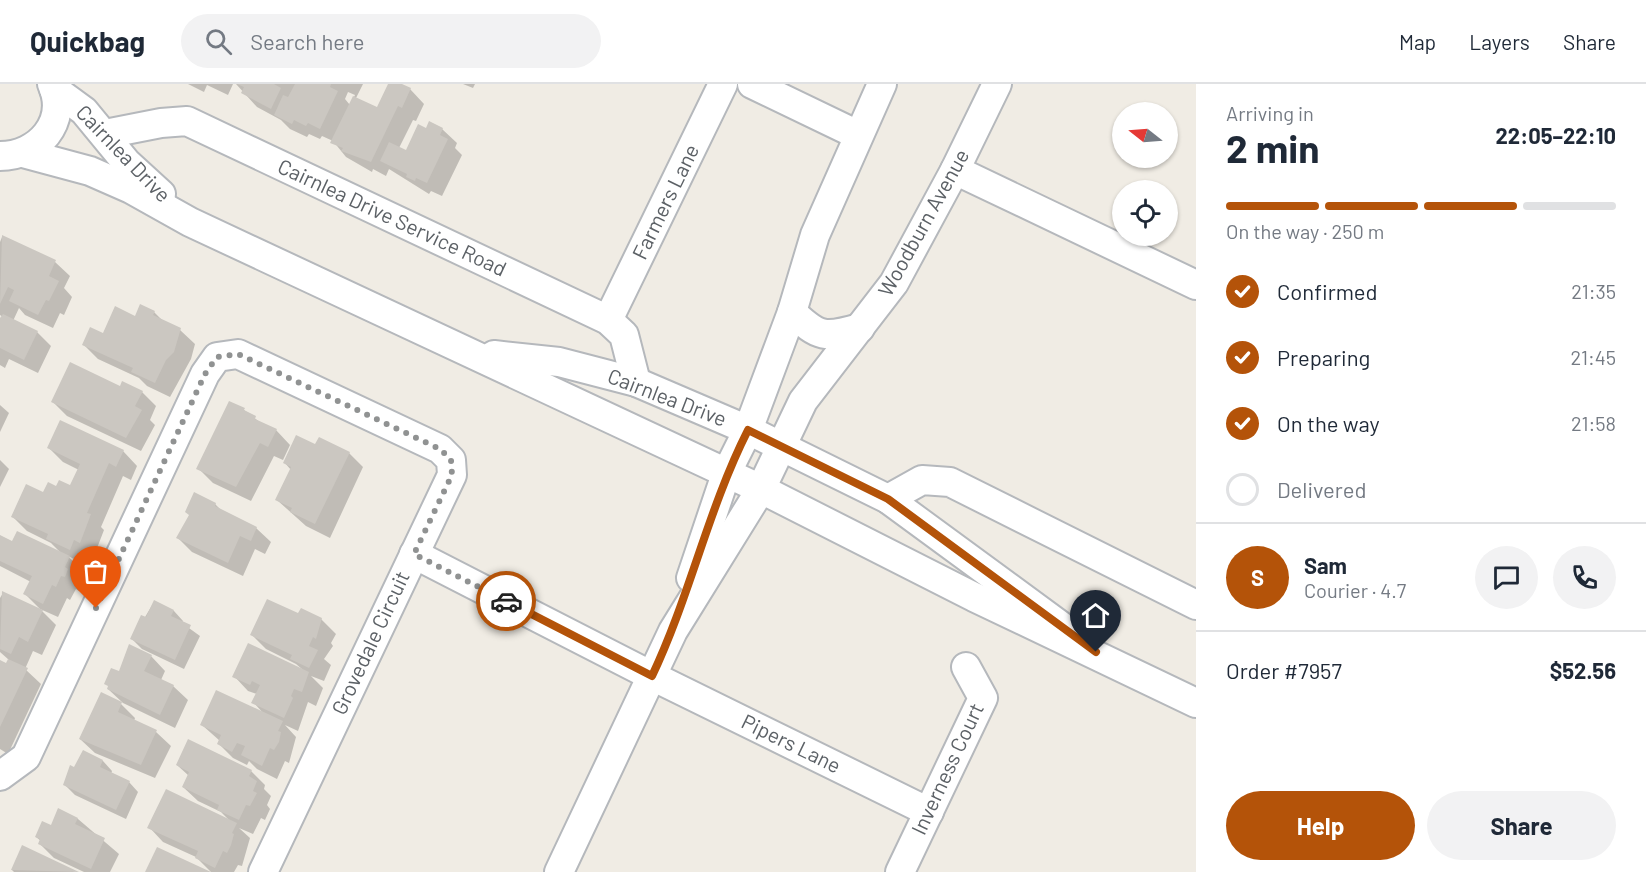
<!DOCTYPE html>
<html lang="en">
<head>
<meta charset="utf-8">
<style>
  :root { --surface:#fff; --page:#f2f2f3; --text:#1f2937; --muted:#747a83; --line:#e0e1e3; --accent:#b45309 }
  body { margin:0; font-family:Barlow,sans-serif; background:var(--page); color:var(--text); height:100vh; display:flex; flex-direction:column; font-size:22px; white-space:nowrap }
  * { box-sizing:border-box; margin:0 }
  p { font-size:20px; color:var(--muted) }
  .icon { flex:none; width:33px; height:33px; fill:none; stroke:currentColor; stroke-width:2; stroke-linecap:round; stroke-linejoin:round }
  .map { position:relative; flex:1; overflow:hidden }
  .details { display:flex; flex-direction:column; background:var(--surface); width:450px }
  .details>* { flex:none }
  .needle { width:39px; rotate:287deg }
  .tools { position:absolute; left:1112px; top:18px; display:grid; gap:12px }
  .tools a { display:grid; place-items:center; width:66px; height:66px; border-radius:50%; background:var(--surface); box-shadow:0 2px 4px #0004; font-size:30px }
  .pin { position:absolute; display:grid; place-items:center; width:51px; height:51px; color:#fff; margin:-62px -26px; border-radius:50% 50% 50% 0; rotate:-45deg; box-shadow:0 0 6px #0007 }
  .pin .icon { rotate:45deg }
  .courier { position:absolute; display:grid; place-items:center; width:60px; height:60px; margin:-30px; border:4px solid #b45309; border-radius:50%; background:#fff; color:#222; box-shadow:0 2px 8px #0007 }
  .headline em { font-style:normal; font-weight:700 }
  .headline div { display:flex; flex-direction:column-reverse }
  .headline { display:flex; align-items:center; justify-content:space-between; height:102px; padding:0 30px }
  h1 { font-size:39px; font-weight:700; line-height:45px }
  .bar { display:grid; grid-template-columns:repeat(4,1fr); gap:9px 6px; align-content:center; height:72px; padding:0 30px }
  .bar i { height:8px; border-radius:4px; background:var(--line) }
  .bar .current { background:var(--accent) }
  .bar p { grid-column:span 4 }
  .line { display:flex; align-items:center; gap:15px; padding:0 30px; border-top:2px solid var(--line) }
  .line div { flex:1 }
  .round { display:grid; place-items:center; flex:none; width:63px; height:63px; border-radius:32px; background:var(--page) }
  ol { padding:0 30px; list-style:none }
  li { display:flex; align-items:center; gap:18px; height:66px }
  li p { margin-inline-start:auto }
  li .icon { padding:6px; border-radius:50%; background:var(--accent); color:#fff; stroke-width:4 }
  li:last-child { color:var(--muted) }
  li i { width:33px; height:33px; border:3px solid var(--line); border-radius:50% }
  .primary-button { display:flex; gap:12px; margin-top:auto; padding:12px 30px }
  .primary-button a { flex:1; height:69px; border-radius:36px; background:var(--accent); color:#fff; font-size:24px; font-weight:700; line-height:69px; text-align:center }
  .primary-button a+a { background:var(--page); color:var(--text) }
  header { display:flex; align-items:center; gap:36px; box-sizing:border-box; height:84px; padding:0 30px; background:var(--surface); border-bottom:2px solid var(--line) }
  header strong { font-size:28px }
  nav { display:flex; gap:33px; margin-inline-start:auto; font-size:21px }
  .search { width:420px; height:54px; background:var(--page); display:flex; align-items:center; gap:15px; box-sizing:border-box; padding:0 21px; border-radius:33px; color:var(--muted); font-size:22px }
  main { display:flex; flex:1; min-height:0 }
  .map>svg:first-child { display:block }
  .shadow { fill:#0003; fill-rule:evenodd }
  .building { fill:#cbc7c1 }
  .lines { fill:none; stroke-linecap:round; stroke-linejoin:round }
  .minor-casing { stroke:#b5b8bc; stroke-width:32 }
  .minor { stroke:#fff; stroke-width:28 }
  .done { stroke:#909292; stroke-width:6; stroke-dasharray:0 10.8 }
  .route { stroke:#b45309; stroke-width:8 }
  .labels { text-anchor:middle; stroke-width:5; stroke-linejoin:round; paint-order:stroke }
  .street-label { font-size:21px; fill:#5c6166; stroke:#fff }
</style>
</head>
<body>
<header>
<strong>Quickbag</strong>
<div class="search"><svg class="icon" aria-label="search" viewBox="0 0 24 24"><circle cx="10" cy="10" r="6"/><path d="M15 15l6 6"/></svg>Search here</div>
<nav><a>Map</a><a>Layers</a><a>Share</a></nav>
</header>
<main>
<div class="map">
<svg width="1196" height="788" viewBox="0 0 1196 788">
  <rect width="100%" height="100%" fill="#f0ece4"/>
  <g class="shadow">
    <polygon points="188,0 233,0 228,11 207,1 204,8"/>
    <path d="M236,0H363L356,14L377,25L389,0H398L410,5L424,20L416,37L413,36L399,64L406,68L426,46L442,45L457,59L455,64L462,71L442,112L431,107L429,110L389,85L386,92L373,85L372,88L346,73L333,57L322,52L320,55L309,50L307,53L290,45L281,36L257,23ZM348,8L355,11L350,21L345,15Z"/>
    <polygon points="463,0 475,0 473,4"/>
    <polygon points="2,153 55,178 70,192 64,204 72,213 64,231 60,229 53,244 25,231 19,224 13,237 37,248 51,262 38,289 9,275 5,284 0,281 0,236 3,233 0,231 0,158"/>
    <polygon points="154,228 164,238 180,246 195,260 191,275 170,313 147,302 139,294 98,275 84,261 136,234"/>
    <polygon points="121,304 142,308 156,322 150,336 155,341 141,367 67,332 53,318"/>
    <polygon points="0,321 9,329 0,348"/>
    <polygon points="244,326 261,339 276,346 290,361 283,376 274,372 251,417 213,399 198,384"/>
    <polygon points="316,362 349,369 363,383 330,454 306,442 277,416 291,386 285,379"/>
    <polygon points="49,364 123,367 137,382 131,396 123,392 101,443 104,446 94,472 89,469 84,480 68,472 83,488 79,498 82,501 79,507 76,505 70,516 67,514 58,533 40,525 56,541 42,571 33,567 25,585 41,600 8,670 0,665 0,577 7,581 9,576 0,568 0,514 3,509 41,526 25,510 31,498 0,482 0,453 13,459 63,471 51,459 27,447 13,433 43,410 71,402 79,386 63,378"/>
    <polygon points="0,376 9,385 0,403"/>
    <polygon points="215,420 224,429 256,444 271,458 265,470 255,465 243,492 192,468 178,454"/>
    <polygon points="154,518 174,527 183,537 182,539 200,552 184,585 142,565 132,555"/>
    <polygon points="299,532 321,535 336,550 331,559 333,562 324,575 331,581 324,597 311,592 323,604 316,622 308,618 298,647 285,641 296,653 289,679 285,677 277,695 257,685 249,677 247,681 233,674 219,660 220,657 202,641 264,630 253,618 257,610 248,607 234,592 303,586 296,580 266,565 252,551"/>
    <polygon points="151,572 165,587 161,596 173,602 188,616 175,644 123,619 108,605 120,589"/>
    <polygon points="121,620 135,634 134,637 156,648 171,662 155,694 95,669 80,655"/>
    <polygon points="83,668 103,677 112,687 111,690 129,698 138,708 126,735 75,711 65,701"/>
    <polygon points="177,681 251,687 265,701 264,705 271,712 267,721 270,725 265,736 261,734 253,750 239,744 250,754 242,782 238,781 234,788 211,788 196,773 163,758 149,743 230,737 221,728 198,717 183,703 189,692"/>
    <polygon points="59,726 78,735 119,770 110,788 84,788 54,774 39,759 41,757 36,753 51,743"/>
    <polygon points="23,763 75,788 14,788 12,786"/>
  </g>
  <g class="building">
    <polygon points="237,0 274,0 281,4 271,25 241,9 244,3"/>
    <polygon points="295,0 331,0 330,3 338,7 320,45 308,39 306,42 294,36 292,40 274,31 283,11 288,13"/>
    <polygon points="388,0 402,0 411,4 402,24 398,22 371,78 341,67 343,64 330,59 353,12 377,23"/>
    <polygon points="429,37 443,44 440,51 448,55 427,99 416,94 415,97 406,93 407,90 380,77 389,58 406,66 418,40 426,44"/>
    <polygon points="2,151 56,176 49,192 59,197 49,217 46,216 38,231 9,217 14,206 8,203 0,220"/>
    <polygon points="140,220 155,227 153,231 181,244 174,268 166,276 155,299 131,288 133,284 82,261 90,243 103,249 115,222 135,232"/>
    <polygon points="3,230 38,247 24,276 0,264 0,234"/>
    <polygon points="70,278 120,302 122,297 143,307 135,322 142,326 126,354 51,318"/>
    <polygon points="229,317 245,324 244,326 256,332 255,335 277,345 268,363 260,359 236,403 196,385"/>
    <polygon points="60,336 124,366 116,383 109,379 87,429 91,430 85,446 80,459 74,456 70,466 46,455 48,450 11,433 26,400 43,408 48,398 56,402 59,396 70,401 80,380 47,364"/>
    <polygon points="296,351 315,360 319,353 350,368 315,440 290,428 292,424 275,416 291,383 283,379"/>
    <polygon points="194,408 216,419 215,422 257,443 251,457 240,452 228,479 176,454 189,431 185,428"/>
    <polygon points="17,447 70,472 65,483 68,485 65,493 61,492 56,503 52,501 43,520 23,510 32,492 0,477 0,451 12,457"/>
    <polygon points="2,507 43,526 28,558 19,553 11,570 0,565"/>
    <polygon points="267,515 298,529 301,524 322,534 316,555 313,553 309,562 318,566 309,584 290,575 292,571 250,551"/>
    <polygon points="154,516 174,526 171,532 191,541 175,576 130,555 141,531 146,533"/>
    <polygon points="248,559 309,588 302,608 294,605 291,612 293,614 284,634 251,619 260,601 252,597 250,601 232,593"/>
    <polygon points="129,560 152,571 144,587 174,601 160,631 107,605 108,602 104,600 111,584 119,587"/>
    <polygon points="8,575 28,584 0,643 0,576 6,579"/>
    <polygon points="216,606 283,637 278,647 281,648 279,658 274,666 270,664 262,682 241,671 245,662 237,659 232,668 217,660 221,651 200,641"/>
    <polygon points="101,608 122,618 118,628 157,646 141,681 79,655"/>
    <polygon points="188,655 252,686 249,692 257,697 253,707 257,709 250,722 246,721 239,736 217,726 219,721 182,703 189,688 176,681"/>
    <polygon points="83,666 103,676 100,683 130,697 116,726 63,701 70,681 74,683"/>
    <polygon points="166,705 237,739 232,749 234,750 231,761 227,769 223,767 215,784 195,774 198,767 147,744"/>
    <polygon points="58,724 78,734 75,740 105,754 91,785 38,760 40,755 35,753 42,737 51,741"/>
    <polygon points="22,761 79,788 11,786"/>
    <polygon points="157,763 211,788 145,788"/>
  </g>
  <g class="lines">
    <defs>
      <g id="minor">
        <polyline points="752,0 858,51"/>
        <polyline points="54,5 84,27 126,78 161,110"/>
        <polyline points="105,50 161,39 187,37 608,236 624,251 636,298"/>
        <polyline points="23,69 90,87 131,105 190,138 761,405 974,513 1196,619"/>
        <path d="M0,72C38,72 69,38 52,0"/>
        <polyline points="955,86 1196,201"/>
        <path d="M792,228C819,254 825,254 860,244"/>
        <polyline points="608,236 723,0"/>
        <polyline points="494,271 559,278 636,298 748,346 888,415 1061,542"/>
        <polyline points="888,415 922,396 950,398 1196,521"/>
        <polyline points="414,470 652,592 929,728"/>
        <polyline points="691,494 726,390 748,346 792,228 815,151 882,0"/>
        <polyline points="0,692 26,673 205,290 217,273 238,270 440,365 451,376 452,391 263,788"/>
        <polyline points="559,788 673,547 761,405 803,317 894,199 955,86 997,0"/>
        <polyline points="900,788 983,614 966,583"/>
      </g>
    </defs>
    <use href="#minor" class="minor-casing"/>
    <use href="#minor" class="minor"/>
  </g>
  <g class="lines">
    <polyline class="done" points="96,524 205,290 217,273 238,270 440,365 451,376 452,391 414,470 506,517"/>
    <path class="route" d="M506,517L652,592C690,512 708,425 748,346L888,415L1096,568"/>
  </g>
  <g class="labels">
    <g class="street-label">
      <text transform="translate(123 70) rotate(46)" y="7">Cairnlea Drive</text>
      <text transform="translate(666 118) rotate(-64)" y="7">Farmers Lane</text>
      <text transform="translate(392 134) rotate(25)" y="7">Cairnlea Drive Service Road</text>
      <text transform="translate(924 139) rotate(-61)" y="7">Woodburn Avenue</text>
      <text transform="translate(667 314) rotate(21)" y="7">Cairnlea Drive</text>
      <text transform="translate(371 559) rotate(-65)" y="7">Grovedale Circuit</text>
      <text transform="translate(791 660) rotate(26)" y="7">Pipers Lane</text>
      <text transform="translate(948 685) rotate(-65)" y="7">Inverness Court</text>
    </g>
  </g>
</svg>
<div class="tools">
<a><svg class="needle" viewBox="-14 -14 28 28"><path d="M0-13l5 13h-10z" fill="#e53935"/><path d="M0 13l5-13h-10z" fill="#747a83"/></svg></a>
<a><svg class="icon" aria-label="locate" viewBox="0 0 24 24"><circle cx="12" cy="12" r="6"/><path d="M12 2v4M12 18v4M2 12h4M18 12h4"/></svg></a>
</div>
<div class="pin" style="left:96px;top:524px;background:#ea580c"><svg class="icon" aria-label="bag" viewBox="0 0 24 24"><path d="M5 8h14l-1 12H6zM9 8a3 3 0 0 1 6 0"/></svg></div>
<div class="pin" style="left:1096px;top:568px;background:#1f2937"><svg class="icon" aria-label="home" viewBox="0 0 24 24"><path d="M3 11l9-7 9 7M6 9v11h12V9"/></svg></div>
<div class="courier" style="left:506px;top:517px"><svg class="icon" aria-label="car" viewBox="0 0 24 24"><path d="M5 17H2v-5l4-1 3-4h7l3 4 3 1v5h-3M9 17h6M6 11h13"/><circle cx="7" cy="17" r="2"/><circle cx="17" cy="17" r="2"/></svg></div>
</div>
<section class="details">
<div class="headline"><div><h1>2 min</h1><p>Arriving in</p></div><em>22:05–22:10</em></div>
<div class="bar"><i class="current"></i><i class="current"></i><i class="current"></i><i></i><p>On the way · 250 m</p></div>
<ol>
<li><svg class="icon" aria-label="check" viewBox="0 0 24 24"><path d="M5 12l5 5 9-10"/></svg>Confirmed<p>21:35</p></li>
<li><svg class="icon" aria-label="check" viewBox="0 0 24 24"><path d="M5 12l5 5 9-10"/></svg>Preparing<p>21:45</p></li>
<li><svg class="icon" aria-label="check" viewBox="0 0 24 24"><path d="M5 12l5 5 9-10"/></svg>On the way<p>21:58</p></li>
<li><i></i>Delivered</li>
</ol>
<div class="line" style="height:108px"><b class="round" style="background:var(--accent);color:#fff">S</b><div><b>Sam</b><p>Courier · 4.7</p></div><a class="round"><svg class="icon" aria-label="chat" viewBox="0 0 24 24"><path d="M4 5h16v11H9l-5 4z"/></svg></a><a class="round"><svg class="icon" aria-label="phone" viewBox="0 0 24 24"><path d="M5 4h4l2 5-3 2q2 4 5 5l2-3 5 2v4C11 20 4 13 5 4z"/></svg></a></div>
<div class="line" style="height:78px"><div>Order #7957</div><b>$52.56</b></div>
<div class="primary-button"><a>Help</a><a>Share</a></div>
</section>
</main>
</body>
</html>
